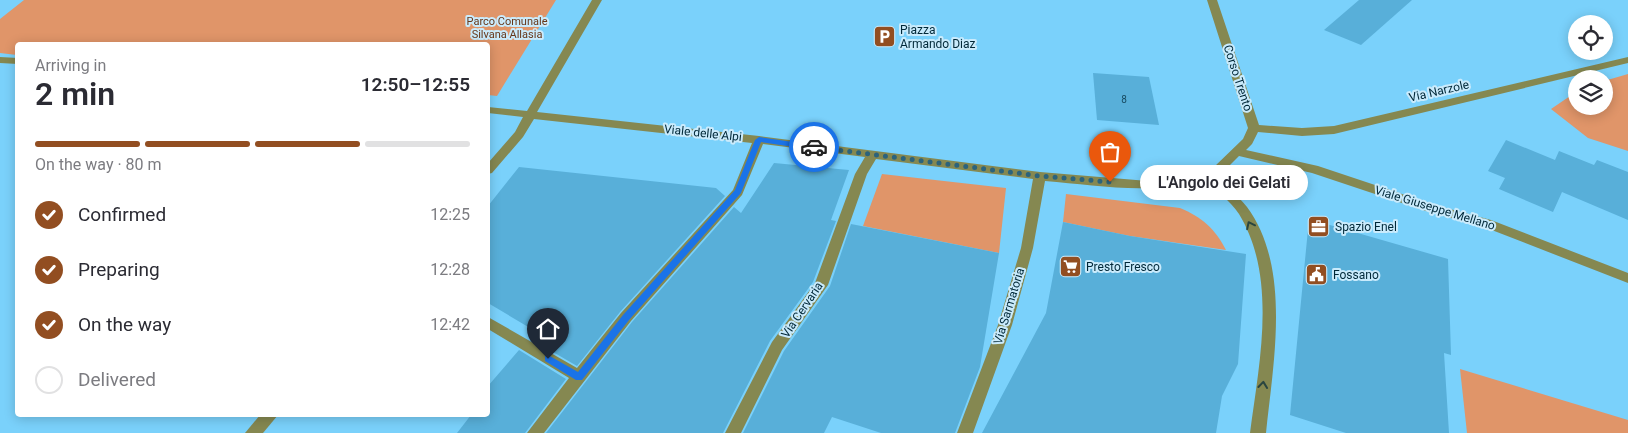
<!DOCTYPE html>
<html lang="en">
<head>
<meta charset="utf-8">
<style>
  :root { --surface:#fff; --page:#f2f2f3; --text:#2b2b33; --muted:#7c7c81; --line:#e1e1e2; --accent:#924e21 }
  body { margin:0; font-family:Roboto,sans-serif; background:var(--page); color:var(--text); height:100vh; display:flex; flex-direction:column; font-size:19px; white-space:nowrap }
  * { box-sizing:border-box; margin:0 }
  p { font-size:16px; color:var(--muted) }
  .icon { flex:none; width:28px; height:28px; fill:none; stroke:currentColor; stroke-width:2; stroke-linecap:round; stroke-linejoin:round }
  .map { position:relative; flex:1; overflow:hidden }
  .panel { position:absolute; left:15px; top:42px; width:475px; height:375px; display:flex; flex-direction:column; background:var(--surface); border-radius:5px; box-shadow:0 2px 12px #0003 }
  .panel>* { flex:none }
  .buttons { position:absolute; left:1568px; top:15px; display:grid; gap:10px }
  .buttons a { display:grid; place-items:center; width:45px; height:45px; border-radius:50%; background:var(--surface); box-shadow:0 2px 12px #0003; font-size:25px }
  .pin { position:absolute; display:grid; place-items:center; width:42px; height:42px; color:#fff; margin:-51px -21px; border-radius:50% 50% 50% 0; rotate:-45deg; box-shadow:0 0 5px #0007 }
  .pin .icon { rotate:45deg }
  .courier { position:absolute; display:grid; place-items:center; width:50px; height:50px; margin:-25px; border:4px solid #1a73e8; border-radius:50%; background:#fff; color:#222; box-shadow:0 1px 6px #0007 }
  .bubble { position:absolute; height:35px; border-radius:18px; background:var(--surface); box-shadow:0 2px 12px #0003; font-size:16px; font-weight:600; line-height:35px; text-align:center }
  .head em { font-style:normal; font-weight:600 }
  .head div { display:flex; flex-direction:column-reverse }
  .head { display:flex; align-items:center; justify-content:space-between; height:85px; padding:0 20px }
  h1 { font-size:32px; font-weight:600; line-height:38px }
  .bar { display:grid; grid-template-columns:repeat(4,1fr); gap:8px 5px; align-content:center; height:60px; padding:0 20px }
  .bar i { height:6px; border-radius:4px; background:var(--line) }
  .bar .selected { background:var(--accent) }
  .bar p { grid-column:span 4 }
  ol { padding:0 20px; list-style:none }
  li { display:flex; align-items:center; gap:15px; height:55px }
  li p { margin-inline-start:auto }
  li .icon { padding:5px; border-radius:50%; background:var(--accent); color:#fff; stroke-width:4 }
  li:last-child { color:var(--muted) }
  li i { width:28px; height:28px; border:2px solid var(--line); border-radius:50% }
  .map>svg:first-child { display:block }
  .green { fill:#e09569 }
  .building { fill:#58afd9 }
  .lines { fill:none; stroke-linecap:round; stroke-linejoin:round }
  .minor { fill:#858851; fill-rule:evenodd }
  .oneway { stroke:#294540 }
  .route { fill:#1a73e8 }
  .done { stroke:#2b637c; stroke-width:5; stroke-dasharray:0 9 }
  .labels { text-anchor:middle; stroke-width:4; stroke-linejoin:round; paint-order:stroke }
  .number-label { font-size:10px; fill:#174a60 }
  .far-park-label { font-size:11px; fill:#673719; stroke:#caebfc }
  .poi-label { font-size:12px; fill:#012838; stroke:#caebfc; text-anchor:start }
  .street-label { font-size:12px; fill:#012838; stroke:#caebfc }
</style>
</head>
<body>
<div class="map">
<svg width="1628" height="433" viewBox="0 0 1628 433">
  <rect width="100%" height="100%" fill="#7ad1fb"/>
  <g class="green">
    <polygon points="24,0 556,0 497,96 488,95 488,45 18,45 17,55 0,53 0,19"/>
    <polygon points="1628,74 1628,151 1588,138 1551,109 1576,92 1576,106 1604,106 1604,81"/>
    <polygon points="882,174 1006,188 999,253 863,226"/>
    <path d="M1066,194L1180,208C1202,217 1215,229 1226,250L1130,236L1063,222Z"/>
    <polygon points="1460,369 1628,420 1628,433 1467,433"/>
  </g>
  <g class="building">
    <polygon points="1359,0 1412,0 1361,45 1324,30"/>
    <polygon points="1093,73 1149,77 1159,125 1097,120"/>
    <polygon points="1506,140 1555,160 1559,151 1594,165 1597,160 1628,172 1628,220 1562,192 1553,212 1499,189 1505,178 1488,171"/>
    <polygon points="774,163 849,170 831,220 836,221 813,282 770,341 723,433 546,433 632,322 734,207 741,213"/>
    <polygon points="519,167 716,188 725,196 620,312 577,366 529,338 535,331 488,303 488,206"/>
    <polygon points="1309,219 1448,259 1451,355 1444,353 1449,433 1346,433 1290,415"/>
    <polygon points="1063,222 1130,236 1246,254 1238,364 1222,396 1216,433 982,433 1046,313"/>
    <polygon points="851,224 999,253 980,367 955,433 881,433 832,417 824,433 743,433 784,351 830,286"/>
    <polygon points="519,350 566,379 525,433 457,433 471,415 488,415 488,386"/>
  </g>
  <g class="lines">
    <g class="minor">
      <path d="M592,0H602L537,112L759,136L1040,172L1148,181L1187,176L1214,167L1243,139L1248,128L1207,0H1217L1259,125L1302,128L1334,126L1628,57V63L1334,134L1302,136L1258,132L1252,144L1246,150L1318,166L1435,205L1491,220L1628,273V283L1484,227L1429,212L1312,173L1239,156L1222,173L1214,176C1225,186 1238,195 1247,207C1292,268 1273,364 1266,433H1250C1259,364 1278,278 1239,214C1230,200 1215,190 1203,179C1153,196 1097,185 1045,181L1033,248L1012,325L973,433H957L998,325L1021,248L1033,179L876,159L867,174L828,285L782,350L741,433H725L772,342L815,283L855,174L865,157L763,144L742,195L631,321L544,433H527L569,378L488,329V317L577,368L621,313L733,190L752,143L534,119L523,137L492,173L488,174V163L515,132L523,117L488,113V107L527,111Z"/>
      <polygon points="0,57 18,58 18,64 0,63"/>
      <polygon points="260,415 278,415 263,433 245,433"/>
    </g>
  </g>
  <defs><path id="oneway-chevron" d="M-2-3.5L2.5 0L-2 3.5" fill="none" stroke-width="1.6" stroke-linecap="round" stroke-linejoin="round" transform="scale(1.25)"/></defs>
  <g class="oneway">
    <use href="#oneway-chevron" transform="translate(1250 225) rotate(-116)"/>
    <use href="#oneway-chevron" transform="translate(1263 385) rotate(-84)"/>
  </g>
  <polygon class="route" points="759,137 814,145 818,147 814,150 761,142 741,193 629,320 582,380 576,380 545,361 545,356 548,355 578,372 623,315 735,190 755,140"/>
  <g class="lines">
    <polyline class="done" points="814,147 1040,176 1110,182"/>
  </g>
  <defs>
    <symbol id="parking-square" viewBox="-11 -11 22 22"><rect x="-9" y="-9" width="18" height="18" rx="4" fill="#924e21" stroke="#caebfc"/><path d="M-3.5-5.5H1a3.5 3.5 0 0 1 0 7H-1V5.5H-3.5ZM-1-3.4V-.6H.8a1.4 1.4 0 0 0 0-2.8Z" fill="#fff"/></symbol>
    <symbol id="office-square" viewBox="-11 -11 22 22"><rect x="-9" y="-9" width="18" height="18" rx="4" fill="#924e21" stroke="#caebfc"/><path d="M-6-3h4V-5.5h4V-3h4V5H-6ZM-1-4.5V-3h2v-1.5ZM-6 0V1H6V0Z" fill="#fff"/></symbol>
    <symbol id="supermarket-square" viewBox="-11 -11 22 22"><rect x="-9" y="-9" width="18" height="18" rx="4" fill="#924e21" stroke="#caebfc"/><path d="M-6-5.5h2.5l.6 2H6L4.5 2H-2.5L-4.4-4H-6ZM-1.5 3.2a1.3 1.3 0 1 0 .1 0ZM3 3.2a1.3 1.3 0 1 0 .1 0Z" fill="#fff"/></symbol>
    <symbol id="civic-square" viewBox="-11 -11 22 22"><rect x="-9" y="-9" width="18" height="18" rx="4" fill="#924e21" stroke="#caebfc"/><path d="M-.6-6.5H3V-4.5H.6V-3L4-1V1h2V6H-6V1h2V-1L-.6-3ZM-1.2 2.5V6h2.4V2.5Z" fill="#fff"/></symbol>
  </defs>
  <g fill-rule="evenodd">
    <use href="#parking-square" x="872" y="24" width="25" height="25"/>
    <use href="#office-square" x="1306" y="214" width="25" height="25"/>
    <use href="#supermarket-square" x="1058" y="254" width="25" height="25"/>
    <use href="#civic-square" x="1304" y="262" width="25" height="25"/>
  </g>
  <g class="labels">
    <g class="number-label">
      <text x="1124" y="103">8</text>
    </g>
    <g class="far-park-label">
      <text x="507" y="25">Parco Comunale<tspan x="507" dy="13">Silvana Allasia</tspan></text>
    </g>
    <g class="poi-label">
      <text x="900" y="34">Piazza<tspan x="900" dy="14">Armando Diaz</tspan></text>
      <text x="1335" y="231">Spazio Enel</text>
      <text x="1086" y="271">Presto Fresco</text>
      <text x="1333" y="279">Fossano</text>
    </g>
    <g class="street-label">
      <text transform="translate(1238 78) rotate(72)" y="4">Corso Trento</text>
      <text transform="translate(1439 91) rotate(-13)" y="4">Via Narzole</text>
      <text transform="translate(703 133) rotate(6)" y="4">Viale delle Alpi</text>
      <text transform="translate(1435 208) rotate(17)" y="4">Viale Giuseppe Mellano</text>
      <text transform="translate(1009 306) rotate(-73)" y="4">Via Sarmatoria</text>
      <text transform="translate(802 310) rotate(-56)" y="4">Via Cervaria</text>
    </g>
  </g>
</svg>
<div class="buttons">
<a><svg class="icon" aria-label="locate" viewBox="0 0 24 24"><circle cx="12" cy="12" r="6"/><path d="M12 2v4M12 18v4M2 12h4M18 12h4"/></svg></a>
<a><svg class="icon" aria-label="layers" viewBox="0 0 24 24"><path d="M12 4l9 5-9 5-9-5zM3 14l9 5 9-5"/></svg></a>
</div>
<div class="pin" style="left:1110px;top:182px;background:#ea580c"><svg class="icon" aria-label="bag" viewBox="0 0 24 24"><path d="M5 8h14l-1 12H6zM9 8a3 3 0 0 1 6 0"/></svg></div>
<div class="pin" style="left:548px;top:359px;background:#1f2937"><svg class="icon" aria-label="home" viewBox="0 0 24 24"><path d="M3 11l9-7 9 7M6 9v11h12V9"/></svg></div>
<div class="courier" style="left:814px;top:147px"><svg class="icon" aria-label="car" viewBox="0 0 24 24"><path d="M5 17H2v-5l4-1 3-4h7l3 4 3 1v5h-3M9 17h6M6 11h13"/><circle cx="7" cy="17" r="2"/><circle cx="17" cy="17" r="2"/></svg></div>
<div class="bubble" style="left:1140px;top:165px;width:168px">L'Angolo dei Gelati</div>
<section class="panel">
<div class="head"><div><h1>2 min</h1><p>Arriving in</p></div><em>12:50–12:55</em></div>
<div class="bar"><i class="selected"></i><i class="selected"></i><i class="selected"></i><i></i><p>On the way · 80 m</p></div>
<ol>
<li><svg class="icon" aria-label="check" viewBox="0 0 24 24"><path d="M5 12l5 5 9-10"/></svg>Confirmed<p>12:25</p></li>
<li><svg class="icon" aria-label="check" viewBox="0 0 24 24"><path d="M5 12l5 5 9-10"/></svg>Preparing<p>12:28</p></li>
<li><svg class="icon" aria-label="check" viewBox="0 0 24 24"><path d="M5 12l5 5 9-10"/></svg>On the way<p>12:42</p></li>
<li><i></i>Delivered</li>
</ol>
</section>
</div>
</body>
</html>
